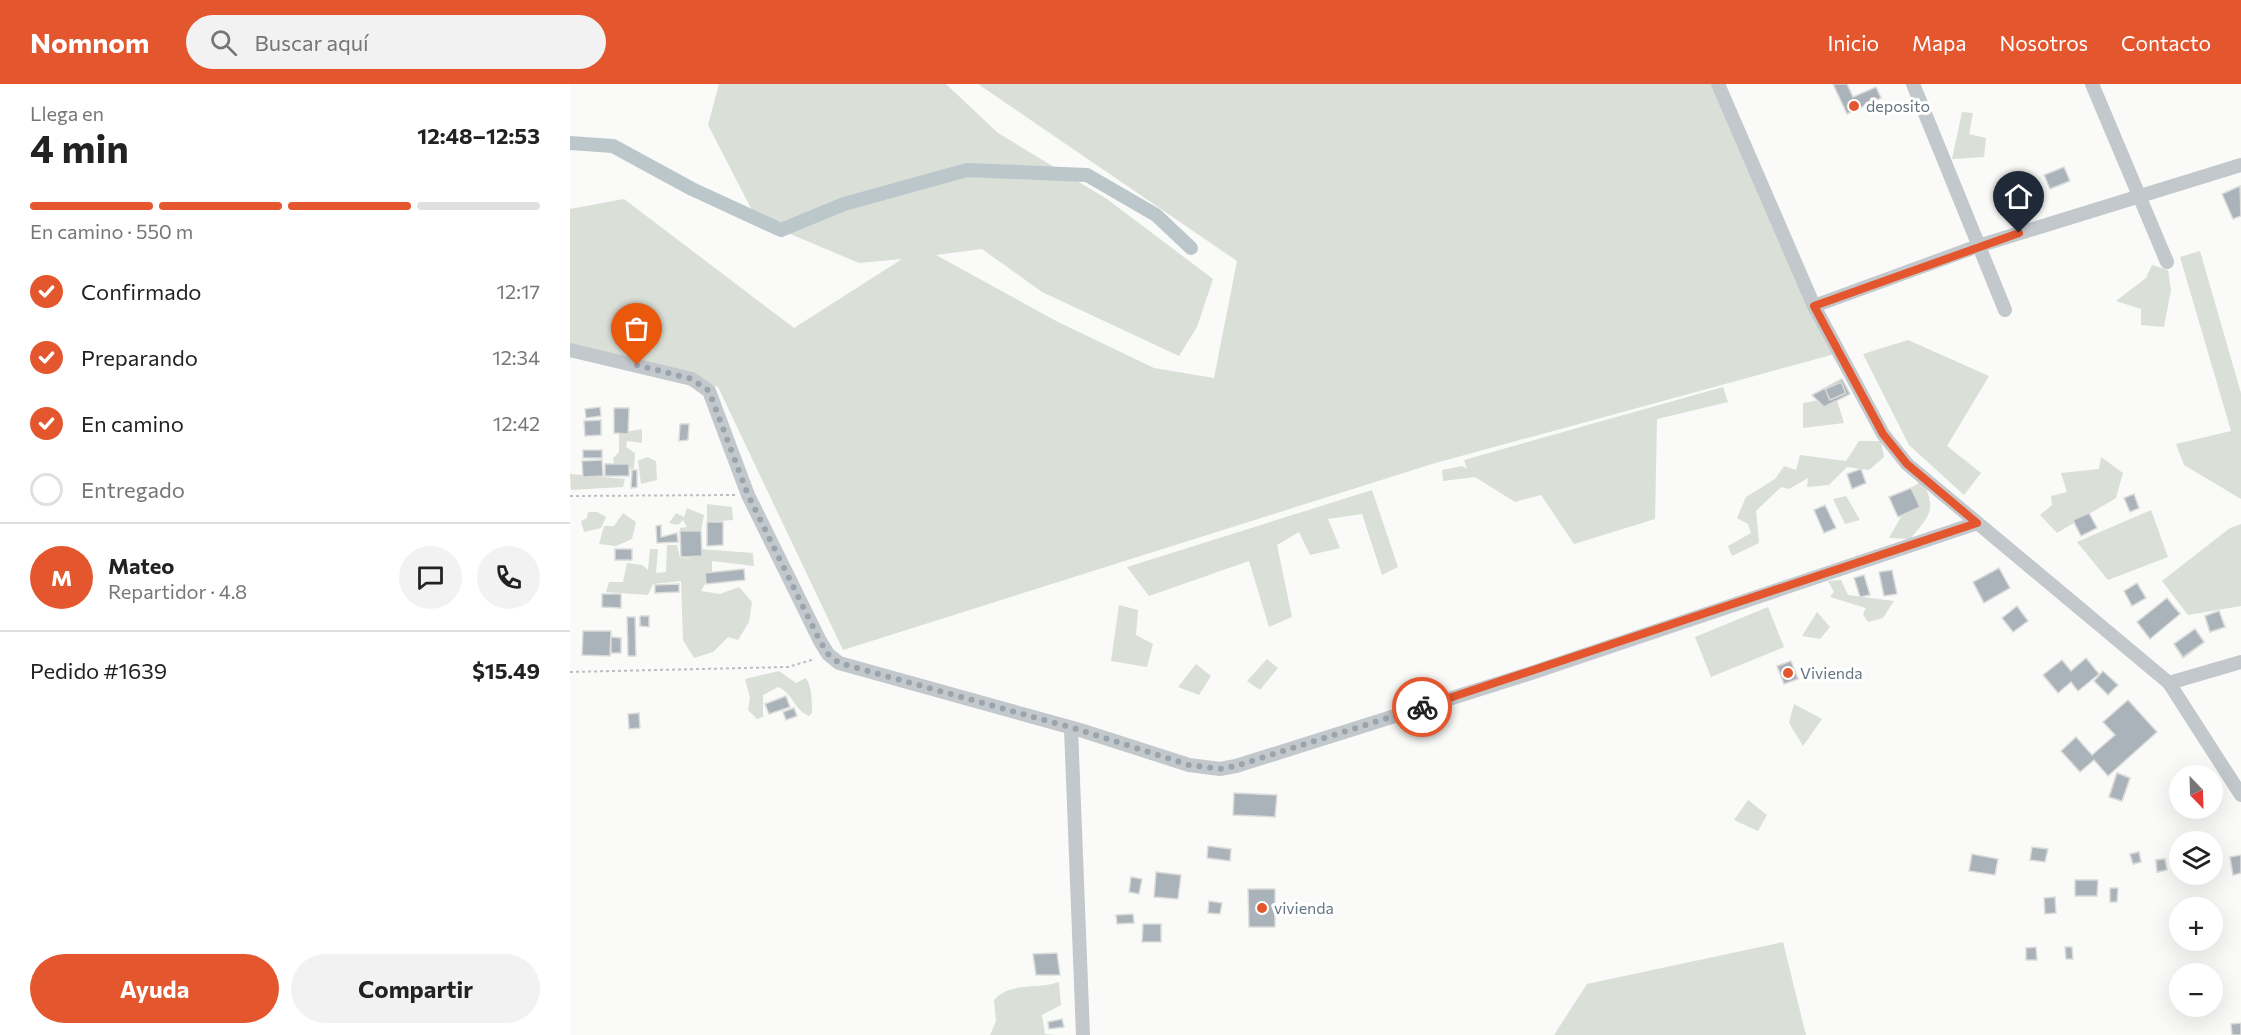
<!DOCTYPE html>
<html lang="es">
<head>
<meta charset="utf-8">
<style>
  :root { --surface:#fff; --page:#f2f2f2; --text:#222; --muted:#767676; --line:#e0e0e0; --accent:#e4572e }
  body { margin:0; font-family:Commissioner,sans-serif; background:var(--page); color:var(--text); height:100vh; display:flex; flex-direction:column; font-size:22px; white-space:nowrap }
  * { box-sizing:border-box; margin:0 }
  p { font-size:20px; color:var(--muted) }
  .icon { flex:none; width:33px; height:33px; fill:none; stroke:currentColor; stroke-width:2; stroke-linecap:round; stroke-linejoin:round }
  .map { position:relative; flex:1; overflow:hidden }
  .side { display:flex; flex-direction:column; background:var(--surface); width:570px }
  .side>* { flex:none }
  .needle { width:39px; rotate:157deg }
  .tools { position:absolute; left:1599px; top:681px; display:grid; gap:12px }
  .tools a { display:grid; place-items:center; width:54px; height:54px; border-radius:50%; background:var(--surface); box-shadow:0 6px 24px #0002; font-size:30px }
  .pin { position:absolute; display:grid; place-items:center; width:51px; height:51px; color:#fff; margin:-62px -26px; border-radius:50% 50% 50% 0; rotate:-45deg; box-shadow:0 0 6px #0007 }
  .pin .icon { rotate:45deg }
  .courier { position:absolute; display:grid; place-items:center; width:60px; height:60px; margin:-30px; border:4px solid #e4572e; border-radius:50%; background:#fff; color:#222; box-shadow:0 2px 8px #0007 }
  .overview em { font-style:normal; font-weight:700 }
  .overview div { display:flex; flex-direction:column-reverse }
  .overview { display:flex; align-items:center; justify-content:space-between; height:102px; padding:0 30px }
  h1 { font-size:39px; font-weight:700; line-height:45px }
  .bar { display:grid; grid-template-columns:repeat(4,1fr); gap:9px 6px; align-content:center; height:72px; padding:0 30px }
  .bar i { height:8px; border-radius:4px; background:var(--line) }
  .bar .active { background:var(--accent) }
  .bar p { grid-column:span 4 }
  .line { display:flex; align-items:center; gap:15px; padding:0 30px; border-top:2px solid var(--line) }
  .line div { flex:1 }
  .round { display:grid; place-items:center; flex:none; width:63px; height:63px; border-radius:32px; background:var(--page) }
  ol { padding:0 30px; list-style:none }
  li { display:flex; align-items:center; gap:18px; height:66px }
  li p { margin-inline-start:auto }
  li .icon { padding:6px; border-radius:50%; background:var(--accent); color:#fff; stroke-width:4 }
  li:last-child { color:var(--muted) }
  li i { width:33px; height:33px; border:3px solid var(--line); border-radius:50% }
  .primary-button { display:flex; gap:12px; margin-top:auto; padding:12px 30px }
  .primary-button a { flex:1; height:69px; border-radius:36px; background:var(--accent); color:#fff; font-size:24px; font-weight:700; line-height:69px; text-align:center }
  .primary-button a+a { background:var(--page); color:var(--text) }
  header { display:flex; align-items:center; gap:36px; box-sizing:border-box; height:84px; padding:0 30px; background:var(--accent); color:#fff }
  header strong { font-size:28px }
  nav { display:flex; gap:33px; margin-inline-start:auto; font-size:21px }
  .search { width:420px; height:54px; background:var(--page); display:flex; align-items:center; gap:15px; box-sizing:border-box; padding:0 21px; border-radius:33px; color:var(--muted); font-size:22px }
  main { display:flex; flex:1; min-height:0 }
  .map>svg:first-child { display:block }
  .green { fill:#dadfd7 }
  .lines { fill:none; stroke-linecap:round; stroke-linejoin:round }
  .canal { stroke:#bbc7cb; stroke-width:14 }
  .building { fill:#aab3b9; stroke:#dcdcda; stroke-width:1.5 }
  .path { stroke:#bbbfc2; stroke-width:2; stroke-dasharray:3 3; stroke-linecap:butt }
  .minor { stroke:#c3c8cc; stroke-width:14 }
  .done { stroke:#99a4ac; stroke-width:6; stroke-dasharray:0 10.8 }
  .route { stroke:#e4572e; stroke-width:8 }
  .poi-dot { fill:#e4572e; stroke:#fff; stroke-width:2 }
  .labels { text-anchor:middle; stroke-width:6; stroke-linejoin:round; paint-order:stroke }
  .poi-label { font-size:16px; fill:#657683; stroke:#fff; text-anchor:start }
</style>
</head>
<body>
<header>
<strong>Nomnom</strong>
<div class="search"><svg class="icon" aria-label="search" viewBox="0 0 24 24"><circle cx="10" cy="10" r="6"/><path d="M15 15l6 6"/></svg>Buscar aquí</div>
<nav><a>Inicio</a><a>Mapa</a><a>Nosotros</a><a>Contacto</a></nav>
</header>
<main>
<section class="side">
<div class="overview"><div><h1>4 min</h1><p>Llega en</p></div><em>12:48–12:53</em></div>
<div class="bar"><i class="active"></i><i class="active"></i><i class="active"></i><i></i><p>En camino · 550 m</p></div>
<ol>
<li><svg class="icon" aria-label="check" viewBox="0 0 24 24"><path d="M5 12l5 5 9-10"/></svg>Confirmado<p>12:17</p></li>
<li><svg class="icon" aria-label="check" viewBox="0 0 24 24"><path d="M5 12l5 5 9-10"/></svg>Preparando<p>12:34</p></li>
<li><svg class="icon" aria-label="check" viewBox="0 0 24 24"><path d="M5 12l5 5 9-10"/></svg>En camino<p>12:42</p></li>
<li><i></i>Entregado</li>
</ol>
<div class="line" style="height:108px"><b class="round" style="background:var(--accent);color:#fff">M</b><div><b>Mateo</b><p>Repartidor · 4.8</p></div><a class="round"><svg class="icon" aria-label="chat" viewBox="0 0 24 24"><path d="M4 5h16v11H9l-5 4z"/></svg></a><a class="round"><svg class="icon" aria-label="phone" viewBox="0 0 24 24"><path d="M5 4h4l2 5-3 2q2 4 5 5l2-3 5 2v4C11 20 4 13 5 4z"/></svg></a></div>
<div class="line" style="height:78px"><div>Pedido #1639</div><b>$15.49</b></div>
<div class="primary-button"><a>Ayuda</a><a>Compartir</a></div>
</section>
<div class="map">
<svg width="1671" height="951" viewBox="0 0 1671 951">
  <rect width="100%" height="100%" fill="#fafaf8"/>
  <g class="green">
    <polygon points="149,0 376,0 428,49 537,115 643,195 627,243 609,272 472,208 412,165 366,171 488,238 584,284 644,294 667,177 408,0 1148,0 1265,270 862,380 273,566 148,303 0,263 0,125 54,115 224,244 332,175 289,179 187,136 138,41"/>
    <polygon points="1392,28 1403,29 1399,50 1416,54 1414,73 1382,75"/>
    <polygon points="1630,167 1671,309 1671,415 1614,381 1606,360 1661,347 1610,173"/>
    <polygon points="1582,181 1598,186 1601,206 1594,243 1571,241 1571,225 1546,217 1576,194"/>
    <polygon points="1338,256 1419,292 1377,362 1411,389 1394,411 1339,361 1293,270"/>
    <polygon points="1153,303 1158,318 1087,335 1085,435 1004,460 971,411 945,418 905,393 873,397 872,386 892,382 897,385 894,376"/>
    <polygon points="1266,313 1274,339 1233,344 1233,319"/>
    <polygon points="72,345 72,359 57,357 56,363 65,369 64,384 62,386 56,380 44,380 43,374 49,368 49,349"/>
    <polygon points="1289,357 1311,357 1314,373 1299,386 1277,383 1259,401 1237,403 1238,394 1219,405 1211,403 1186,427 1189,459 1162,472 1158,462 1181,449 1178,440 1167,434 1176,413 1205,395 1214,382 1226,386 1230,371 1276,377"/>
    <polygon points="77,373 86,377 87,396 71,400 68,377"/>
    <polygon points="1531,373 1553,389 1546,414 1487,449 1470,431 1482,421 1481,412 1497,408 1491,389 1529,385"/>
    <polygon points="0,390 55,395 53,403 1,406"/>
    <path d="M1352,397C1368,426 1359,432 1340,455L1319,454L1332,431L1350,423L1341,404Z"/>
    <polygon points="802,406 828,483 812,491 792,430 758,435 770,464 740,471 729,448 707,461 722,533 699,543 679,477 579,512 557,483"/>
    <polygon points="1276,412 1290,436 1275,440 1263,415"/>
    <polygon points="137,420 162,423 163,436 137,438"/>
    <polygon points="117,424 134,431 131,447 110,447 110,444 117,443 113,436 108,441 99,439 106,429 114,433"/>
    <polygon points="1581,426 1598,473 1538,496 1507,458"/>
    <polygon points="18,428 27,428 36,433 31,444 14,448 11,437 17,434"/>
    <polygon points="53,429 66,438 62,455 46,462 29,460 34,442 44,442"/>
    <polygon points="1671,440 1671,522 1618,531 1592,497 1660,444"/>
    <polygon points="97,461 107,461 110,474 123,475 111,473 131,472 131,465 183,469 184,482 142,477 142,488 131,507 150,510 169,503 182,518 179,538 168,556 158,553 143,568 124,574 113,556 111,497 83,500 78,511 36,508 39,498 53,498 57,479 72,481 78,486 80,465 88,465 86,489 96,488"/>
    <polygon points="1271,496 1278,511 1324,517 1313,534 1298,538 1293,530 1296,524 1260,513 1264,508 1258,497"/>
    <polygon points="549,521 568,526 566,551 583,560 577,583 541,577"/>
    <polygon points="1198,523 1214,563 1141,593 1125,553"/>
    <polygon points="1247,528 1260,543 1250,555 1232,552"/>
    <polygon points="697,575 708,584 690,606 677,597"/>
    <polygon points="626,580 641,592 629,611 608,603"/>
    <path d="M209,587L226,599L236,594C242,603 242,617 242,629L239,632C224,626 223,609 208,603L193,611V633L187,635L178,626L180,614L175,595Z"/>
    <polygon points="1224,620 1252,635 1233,662 1219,639"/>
    <polygon points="1178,716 1197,731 1188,747 1164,736"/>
    <polygon points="1213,858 1236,951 984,951 1017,900"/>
    <path d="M489,898L491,921L472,931L475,950L485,951H420L426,937L424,916C442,897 466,906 489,898Z"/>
  </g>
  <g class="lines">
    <polyline class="canal" points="0,59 43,62 122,105 211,146 274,120 397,86 517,91 586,131 621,164"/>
  </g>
  <g class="building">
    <polygon points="1263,0 1277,0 1283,13 1306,3 1311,14 1277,30"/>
    <polygon points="1494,83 1500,97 1480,105 1474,91"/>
    <polygon points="1670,102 1671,132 1663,135 1652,110"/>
    <polygon points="1272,295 1280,310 1254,323 1242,311"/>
    <polygon points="1271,298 1276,309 1260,316 1255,305"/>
    <polygon points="30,323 31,332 16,334 15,325"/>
    <polygon points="44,324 59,324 58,350 44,349"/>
    <polygon points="31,336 31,351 15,352 14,337"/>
    <polygon points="110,340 119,340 118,356 109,357"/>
    <rect x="13" y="366" width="19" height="8"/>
    <polygon points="32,376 33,392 13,393 12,377"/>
    <rect x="35" y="380" width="24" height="12"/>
    <polygon points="1291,385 1296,399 1282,405 1277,390"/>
    <polygon points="62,386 67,386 67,403 61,404"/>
    <polygon points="1341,404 1350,423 1328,433 1319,413"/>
    <polygon points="1564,410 1569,424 1560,428 1554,414"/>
    <polygon points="1255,421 1266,444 1254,449 1244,426"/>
    <polygon points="1519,429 1527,444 1511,452 1503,436"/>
    <polygon points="137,438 153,438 153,461 137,462"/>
    <polygon points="91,441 91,453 107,449 108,458 87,459 86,442"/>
    <polygon points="110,447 131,447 132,472 111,473"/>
    <rect x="45" y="465" width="17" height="11"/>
    <polygon points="1429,484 1440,504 1414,519 1403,498"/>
    <polygon points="174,485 175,496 136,500 135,489"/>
    <polygon points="1322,486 1327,510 1314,512 1309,488"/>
    <polygon points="1294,491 1300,511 1290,513 1284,494"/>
    <polygon points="1567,499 1576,514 1562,522 1554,507"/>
    <polygon points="109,500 109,508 85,509 85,501"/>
    <polygon points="32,510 51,510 51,524 32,523"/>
    <polygon points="1597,514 1610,530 1580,555 1567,538"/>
    <polygon points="1447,522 1458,537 1443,548 1432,534"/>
    <polygon points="1649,527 1655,543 1640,548 1635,532"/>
    <polygon points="1649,527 1655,543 1640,548 1635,532"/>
    <polygon points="70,532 79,532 79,543 70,542"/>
    <polygon points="57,533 65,533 66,572 58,572"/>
    <polygon points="1625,545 1634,558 1613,574 1604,560"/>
    <polygon points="1625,545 1634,558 1613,573 1604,560"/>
    <polygon points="13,547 41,547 40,572 12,571"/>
    <polygon points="41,553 51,554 51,569 41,569"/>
    <polygon points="1516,574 1529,590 1508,607 1501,598 1488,609 1473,591 1492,576 1501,587"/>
    <polygon points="1221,577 1228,595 1214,600 1207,582"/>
    <polygon points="1533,587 1548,601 1538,611 1524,597"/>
    <polygon points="216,612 220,623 199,630 195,620"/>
    <polygon points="1558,616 1587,648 1538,692 1524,676 1510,688 1491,667 1506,653 1522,671 1545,651 1533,638"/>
    <polygon points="224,624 227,632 216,636 213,628"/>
    <polygon points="69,629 70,644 59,645 58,630"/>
    <polygon points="1547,689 1560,694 1552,717 1539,713"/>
    <polygon points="1547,689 1560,694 1552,717 1539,713"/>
    <polygon points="664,709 707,711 705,733 663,731"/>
    <polygon points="638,762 661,765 660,777 637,774"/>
    <polygon points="1462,763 1478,765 1475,778 1460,776"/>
    <polygon points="1569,768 1571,778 1563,780 1560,770"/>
    <polygon points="1569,768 1571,778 1563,780 1560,770"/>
    <polygon points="1402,770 1428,775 1425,791 1399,787"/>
    <polygon points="1671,771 1671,789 1663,791 1660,773"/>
    <polygon points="1595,775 1597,786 1587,788 1586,776"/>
    <polygon points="1595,775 1597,786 1587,788 1586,776"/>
    <polygon points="586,788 611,791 608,815 584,813"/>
    <polygon points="561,793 572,795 569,810 559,808"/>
    <polygon points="1505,796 1528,796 1527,812 1505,812"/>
    <polygon points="1540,804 1548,804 1547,818 1540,818"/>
    <polygon points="678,805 705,805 705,843 679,843"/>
    <polygon points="1485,813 1486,829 1475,830 1474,814"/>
    <polygon points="639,817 652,819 650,830 638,829"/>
    <polygon points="563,830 564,839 547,840 546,831"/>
    <polygon points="573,840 591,840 591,858 572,858"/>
    <polygon points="1466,863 1467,876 1456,876 1456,864"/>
    <polygon points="1495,863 1502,863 1503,875 1496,875"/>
    <polygon points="487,869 490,891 466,891 463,870"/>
    <polygon points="492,935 494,943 479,945 478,938"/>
    <polygon points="1671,939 1671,951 1662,951 1661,940"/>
  </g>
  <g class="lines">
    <g class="path">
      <polyline points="0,412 165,411"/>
      <polyline points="0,588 218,583 245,575"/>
    </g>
    <g class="minor">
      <polyline points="1148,0 1244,222 1313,350 1337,380 1599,599 1671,711"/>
      <polyline points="1343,0 1435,226"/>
      <polyline points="1522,0 1597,178"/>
      <polyline points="1244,222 1408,162 1671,81"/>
      <polyline points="0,266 122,295 139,307 178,411 250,557 258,570 269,579 510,646 619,681 650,685 666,682 955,591 1407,439"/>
      <polyline points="1599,599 1671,578"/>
      <polyline points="501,644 513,951"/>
    </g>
  </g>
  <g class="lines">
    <polyline class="done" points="67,281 122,295 139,307 178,411 250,557 258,570 269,579 510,646 619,681 650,685 666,682 852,623"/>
    <polyline class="route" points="852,623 1407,439 1337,380 1313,350 1244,222 1449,149"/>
  </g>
  <g class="poi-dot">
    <circle cx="1284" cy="22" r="6"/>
    <circle cx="1218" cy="589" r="6"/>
    <circle cx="692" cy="824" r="6"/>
  </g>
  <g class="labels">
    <g class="poi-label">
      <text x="1296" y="28">deposito</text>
      <text x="1230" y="595">Vivienda</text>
      <text x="704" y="830">vivienda</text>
    </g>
  </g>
</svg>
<div class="tools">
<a><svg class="needle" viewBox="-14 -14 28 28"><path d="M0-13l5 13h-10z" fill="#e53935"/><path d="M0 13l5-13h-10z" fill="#767676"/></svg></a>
<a><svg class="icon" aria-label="layers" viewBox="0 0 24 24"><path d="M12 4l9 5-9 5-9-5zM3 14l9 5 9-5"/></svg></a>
<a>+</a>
<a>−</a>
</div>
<div class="pin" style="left:67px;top:281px;background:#ea580c"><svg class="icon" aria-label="bag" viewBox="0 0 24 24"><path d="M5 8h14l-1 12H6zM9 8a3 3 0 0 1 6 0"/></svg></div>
<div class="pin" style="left:1449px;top:149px;background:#1f2937"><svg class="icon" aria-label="home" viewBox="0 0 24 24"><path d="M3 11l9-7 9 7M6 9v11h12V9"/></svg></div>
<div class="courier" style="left:852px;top:623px"><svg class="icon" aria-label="bike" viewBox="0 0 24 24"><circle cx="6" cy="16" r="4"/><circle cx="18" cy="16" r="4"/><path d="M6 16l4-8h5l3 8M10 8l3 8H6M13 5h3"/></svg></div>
</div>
</main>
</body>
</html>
